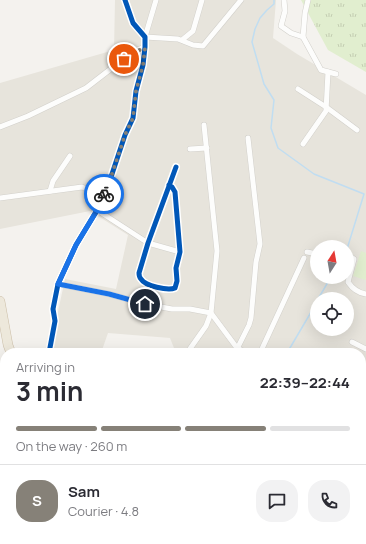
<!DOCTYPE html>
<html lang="en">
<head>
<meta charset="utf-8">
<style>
  :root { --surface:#fff; --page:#f2f2f3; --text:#2b2b33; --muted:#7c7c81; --line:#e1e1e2; --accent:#868178 }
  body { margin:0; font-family:Manrope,sans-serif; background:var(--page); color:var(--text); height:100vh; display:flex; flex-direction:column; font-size:15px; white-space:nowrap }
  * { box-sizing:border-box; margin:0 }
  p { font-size:13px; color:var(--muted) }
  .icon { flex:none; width:22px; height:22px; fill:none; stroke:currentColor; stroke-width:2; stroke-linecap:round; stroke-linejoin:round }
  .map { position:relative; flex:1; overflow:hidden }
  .panel { position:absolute; left:0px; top:348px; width:366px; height:196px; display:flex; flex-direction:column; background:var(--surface); border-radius:16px 16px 0 0; box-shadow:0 4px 16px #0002 }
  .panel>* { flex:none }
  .needle { width:26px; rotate:11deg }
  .tools { position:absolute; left:310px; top:240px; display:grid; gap:8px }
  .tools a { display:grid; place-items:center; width:44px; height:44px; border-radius:50%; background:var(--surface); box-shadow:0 4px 16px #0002; font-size:20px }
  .pin { position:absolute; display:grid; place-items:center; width:34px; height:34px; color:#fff; margin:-17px; border:2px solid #fff; border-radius:50%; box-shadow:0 1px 4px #0007 }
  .courier { position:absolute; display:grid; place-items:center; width:40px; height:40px; margin:-20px; border:3px solid #1a73e8; border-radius:50%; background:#fff; color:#222; box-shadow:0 1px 5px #0007 }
  .head em { font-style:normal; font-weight:700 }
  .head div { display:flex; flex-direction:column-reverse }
  .head { display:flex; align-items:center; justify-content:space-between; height:68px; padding:0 16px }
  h1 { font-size:26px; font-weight:700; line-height:30px }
  .bar { display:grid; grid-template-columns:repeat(4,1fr); gap:6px 4px; align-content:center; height:48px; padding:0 16px }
  .bar i { height:5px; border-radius:3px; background:var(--line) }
  .bar .current { background:var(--accent) }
  .bar p { grid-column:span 4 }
  .line { display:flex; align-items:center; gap:10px; padding:0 16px; border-top:1px solid var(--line) }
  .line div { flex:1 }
  .round { display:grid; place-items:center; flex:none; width:42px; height:42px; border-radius:16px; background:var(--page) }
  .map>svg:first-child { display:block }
  .residential { fill:#e7e4dc; fill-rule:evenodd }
  .grass { fill:url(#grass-tufts) }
  .pitch { fill:#e1eecf }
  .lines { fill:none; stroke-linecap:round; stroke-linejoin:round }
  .stream { stroke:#c0ddf1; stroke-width:1.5 }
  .minor-casing { stroke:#d2d0cb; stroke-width:6 }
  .motorway-casing { stroke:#ccbfa9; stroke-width:10 }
  .minor { stroke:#fdfdfc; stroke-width:5 }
  .motorway { stroke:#ede8db; stroke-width:9 }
  .minor-bridge-casing { stroke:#d2d0cb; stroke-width:6; stroke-linecap:butt }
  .minor-bridge { stroke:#fdfdfc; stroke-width:5 }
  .cycleway-casing { stroke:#fff; stroke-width:8 }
  .cycleway { stroke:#0057b8; stroke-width:5 }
  .done { stroke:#868178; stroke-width:4; stroke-dasharray:0 7.2 }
  .route { stroke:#1a73e8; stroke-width:5 }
</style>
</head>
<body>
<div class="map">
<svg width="366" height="544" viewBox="0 0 366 544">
  <defs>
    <pattern id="grass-tufts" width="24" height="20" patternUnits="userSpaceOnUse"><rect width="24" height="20" fill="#e1eecf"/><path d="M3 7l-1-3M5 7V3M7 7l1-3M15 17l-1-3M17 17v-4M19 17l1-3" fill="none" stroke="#c3cdb2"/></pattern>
  </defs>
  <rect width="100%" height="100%" fill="#f4f2ee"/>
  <g class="residential">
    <path d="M115,0H276L273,38L297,54L366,95V544H343L344,539H361V353H176L170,338L108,333L101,353H52L53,335L65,279L116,289L128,235L90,211L0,229V83L114,50ZM317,247H347V277H317ZM317,299H347V329H317Z"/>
    <polygon points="150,539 287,539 289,544 145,544"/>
  </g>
  <polygon class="grass" points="301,0 366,0 366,72 328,50"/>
  <polygon class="pitch" points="361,251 366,253 366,280 353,276"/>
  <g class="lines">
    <g class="stream">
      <polyline points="274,0 274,4 267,10 260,18 255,29 252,42 264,84 274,100 271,128 278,148 314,174 364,194 347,249"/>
      <polyline points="318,299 331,277"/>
      <polyline points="287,353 317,302"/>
      <polyline points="110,539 110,544"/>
    </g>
    <defs>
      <g id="minor">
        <polyline points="284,0 285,11 281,26 291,33 303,37 321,70 336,74"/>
        <polyline points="145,37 178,39 193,45 203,46 241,0"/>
        <polyline points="145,37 156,0"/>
        <polyline points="303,37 305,13 308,0"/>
        <polyline points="182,40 193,31 202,0"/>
        <polyline points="298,89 326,107 357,130"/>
        <polyline points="0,127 28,116 86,88 134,51 145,47"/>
        <polyline points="303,144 326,111 328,72"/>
        <polyline points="190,149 207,148"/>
        <path d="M169,185L172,187L175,192L180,252L176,268L177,281L175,288C168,291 145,286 141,279C139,277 139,276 139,273L148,243L176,167"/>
        <polyline points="50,191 53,181 70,156"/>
        <path d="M0,198L82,187C91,190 95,199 99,207"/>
        <polyline points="97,210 148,243 180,252"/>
        <polyline points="307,252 317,254"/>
        <path d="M347,254L354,259L348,282C352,288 359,293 366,294"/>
        <polyline points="58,284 109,294 145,304 172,309 190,309 211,313 237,348 247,353"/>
        <polyline points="352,342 366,349"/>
        <polyline points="49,353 55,321 53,309 58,284 76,245 99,207 111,177 125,135 133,118 136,91 143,65 145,47 145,37 133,23 125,0"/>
        <polyline points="187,353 206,326 211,313 217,251 204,125"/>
        <polyline points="235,353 249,325 251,318 256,262 260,244 248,138"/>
        <polyline points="260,353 304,258"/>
        <polyline points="361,383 366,386"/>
        <polyline points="361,438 364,432 366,432"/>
        <polyline points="361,457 366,459"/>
        <polyline points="361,495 366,488"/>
        <polyline points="361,519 366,521"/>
        <polyline points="206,539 215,544"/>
        <polyline points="295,539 299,544"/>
        <polyline points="132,544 137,539"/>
        <polyline points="258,544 260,539"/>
        <polyline points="322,544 326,539"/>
      </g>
      <g id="motorway">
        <polyline points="0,301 8,345 11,353"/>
        <polyline points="0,369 5,404"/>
        <polyline points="0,425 5,460"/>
        <polyline points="18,539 19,544"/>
        <polyline points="26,539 27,544"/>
      </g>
    </defs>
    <use href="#minor" class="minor-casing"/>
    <use href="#motorway" class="motorway-casing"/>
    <use href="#minor" class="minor"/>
    <use href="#motorway" class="motorway"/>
    <defs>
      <polyline id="minor-bridge" points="0,386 5,386"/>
    </defs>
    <use href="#minor-bridge" class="minor-bridge-casing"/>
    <use href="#minor-bridge" class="minor-bridge"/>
    <defs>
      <g id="cycleway">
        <path d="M169,185L172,187L175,192L180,252L176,268L177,281L175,288C168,291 145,286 141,279C139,277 139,276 139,273L148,243L176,167"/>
        <polyline points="49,353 55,321 53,309 58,284 76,245 99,207 111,177 125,135 133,118 136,91 143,65 145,47 145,37 133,23 125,0"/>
      </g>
    </defs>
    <use href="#cycleway" class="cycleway-casing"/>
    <use href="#cycleway" class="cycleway"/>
  </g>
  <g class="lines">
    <polyline class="done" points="104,194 111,177 125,135 133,118 136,91 143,65 145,48 134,52 124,59"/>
    <polyline class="route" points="104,194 99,207 76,245 58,284 109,294 145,304"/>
  </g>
</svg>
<div class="tools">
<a><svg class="needle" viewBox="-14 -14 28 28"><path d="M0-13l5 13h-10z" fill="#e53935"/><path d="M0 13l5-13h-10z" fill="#7c7c81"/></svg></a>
<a><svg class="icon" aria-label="locate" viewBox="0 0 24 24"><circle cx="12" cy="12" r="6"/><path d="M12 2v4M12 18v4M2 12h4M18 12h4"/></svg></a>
</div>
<div class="pin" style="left:124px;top:59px;background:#ea580c"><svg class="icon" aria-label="bag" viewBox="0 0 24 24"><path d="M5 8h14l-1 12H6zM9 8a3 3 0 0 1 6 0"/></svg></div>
<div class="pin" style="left:145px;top:304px;background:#1f2937"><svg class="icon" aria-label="home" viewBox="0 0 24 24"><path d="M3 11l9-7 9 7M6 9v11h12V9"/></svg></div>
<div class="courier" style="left:104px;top:194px"><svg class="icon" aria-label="bike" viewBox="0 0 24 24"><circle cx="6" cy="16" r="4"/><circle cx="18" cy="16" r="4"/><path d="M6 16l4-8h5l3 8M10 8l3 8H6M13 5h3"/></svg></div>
<section class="panel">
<div class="head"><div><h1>3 min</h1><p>Arriving in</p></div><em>22:39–22:44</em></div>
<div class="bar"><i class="current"></i><i class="current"></i><i class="current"></i><i></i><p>On the way · 260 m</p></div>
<div class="line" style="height:72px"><b class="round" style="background:var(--accent);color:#fff">S</b><div><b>Sam</b><p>Courier · 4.8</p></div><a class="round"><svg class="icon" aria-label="chat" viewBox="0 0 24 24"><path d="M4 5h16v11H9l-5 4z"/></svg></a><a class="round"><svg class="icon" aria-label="phone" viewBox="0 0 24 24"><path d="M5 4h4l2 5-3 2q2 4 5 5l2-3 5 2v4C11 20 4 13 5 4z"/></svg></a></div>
</section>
</div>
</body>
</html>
